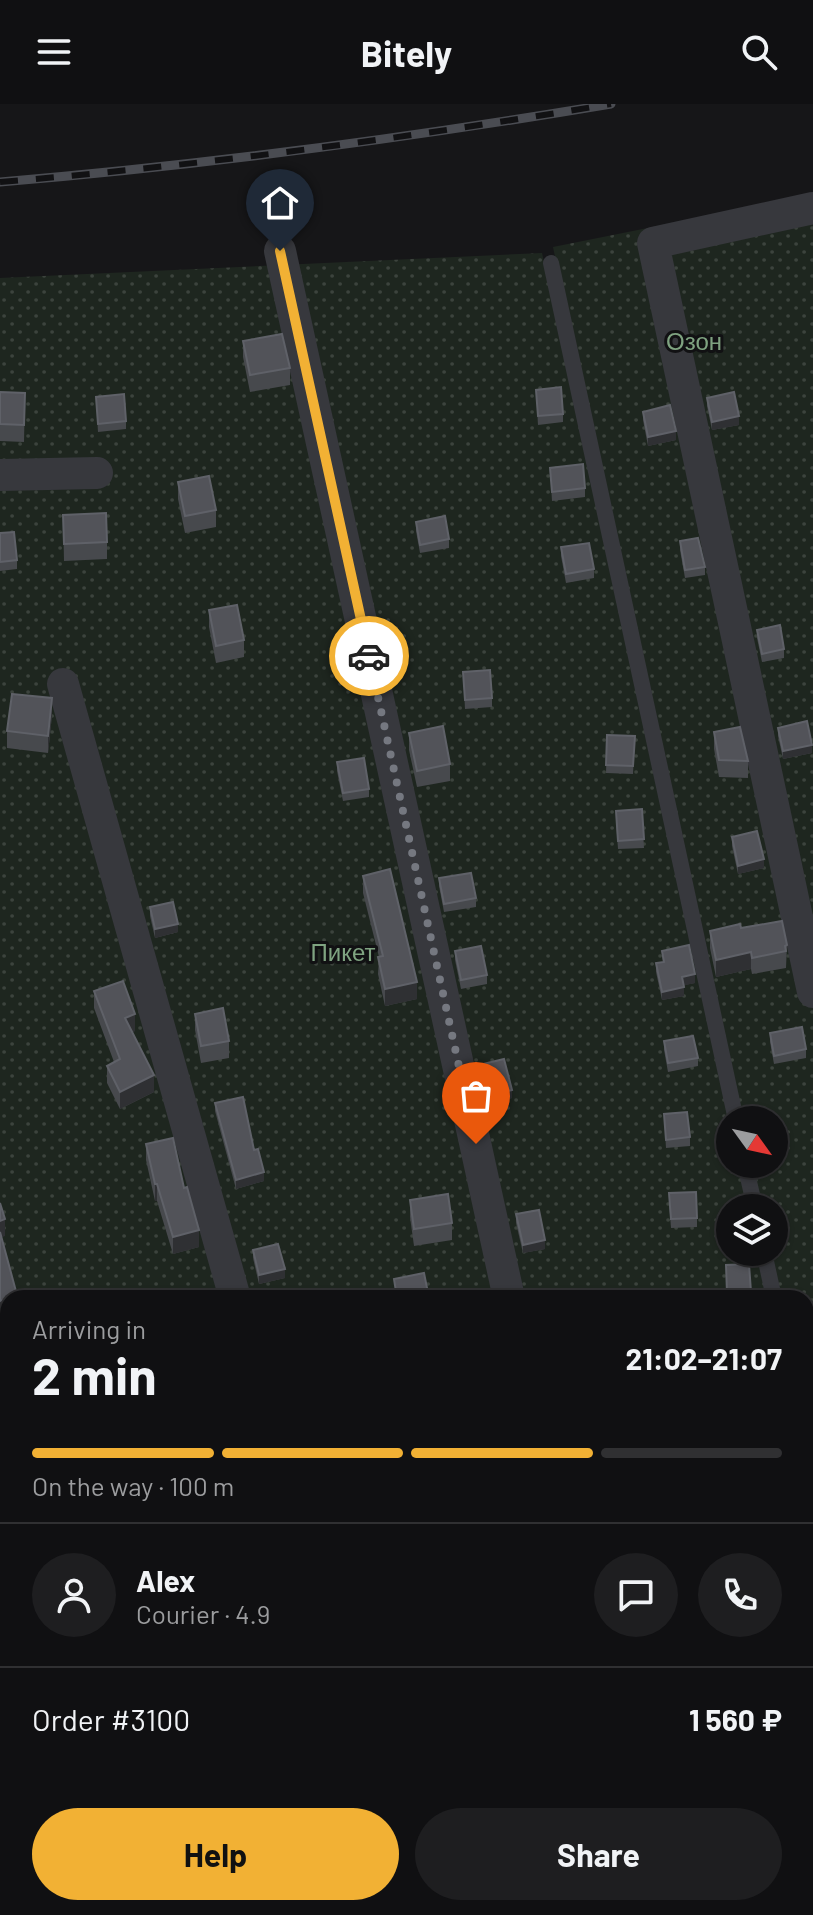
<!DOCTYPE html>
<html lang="en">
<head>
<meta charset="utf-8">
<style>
  :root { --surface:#101012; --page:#1e1e20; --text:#f1f3f6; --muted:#9c9d9f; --line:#303032; --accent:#f2b134 }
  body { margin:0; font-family:Barlow,sans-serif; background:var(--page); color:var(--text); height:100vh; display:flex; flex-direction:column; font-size:30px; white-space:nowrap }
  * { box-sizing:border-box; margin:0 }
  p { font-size:26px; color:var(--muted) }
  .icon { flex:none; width:44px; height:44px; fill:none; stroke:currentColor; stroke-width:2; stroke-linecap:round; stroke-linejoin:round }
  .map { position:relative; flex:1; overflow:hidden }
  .panel { position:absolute; left:0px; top:1186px; width:814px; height:626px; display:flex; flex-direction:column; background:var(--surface); border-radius:24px 24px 0 0; box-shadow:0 2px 6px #0004,0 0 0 2px var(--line) }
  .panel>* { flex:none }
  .needle { width:52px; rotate:123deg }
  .tools { position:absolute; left:716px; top:1002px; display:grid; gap:16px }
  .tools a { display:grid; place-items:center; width:72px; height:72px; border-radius:50%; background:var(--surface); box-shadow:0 2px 6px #0004,0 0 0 2px var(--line); font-size:40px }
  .pin { position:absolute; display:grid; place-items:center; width:68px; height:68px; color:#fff; margin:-82px -34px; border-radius:50% 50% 50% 0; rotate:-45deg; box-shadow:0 0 8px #0007 }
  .pin .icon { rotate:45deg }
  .courier { position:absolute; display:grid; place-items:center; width:80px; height:80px; margin:-40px; border:6px solid #f2b134; border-radius:50%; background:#fff; color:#222; box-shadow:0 2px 10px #0007 }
  .overview em { font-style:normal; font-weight:700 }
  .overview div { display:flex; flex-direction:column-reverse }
  .overview { display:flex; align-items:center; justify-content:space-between; height:136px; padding:0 32px }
  h1 { font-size:52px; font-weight:700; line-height:60px }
  .bar { display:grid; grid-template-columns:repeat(4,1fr); gap:12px 8px; align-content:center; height:96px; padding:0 32px }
  .bar i { height:10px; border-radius:6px; background:var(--line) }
  .bar .active { background:var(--accent) }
  .bar p { grid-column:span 4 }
  .line { display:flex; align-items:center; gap:20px; padding:0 32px; border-top:2px solid var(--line) }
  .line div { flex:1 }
  .round { display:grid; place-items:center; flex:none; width:84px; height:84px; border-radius:42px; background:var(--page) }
  .cta { display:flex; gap:16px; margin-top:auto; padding:16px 32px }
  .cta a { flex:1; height:92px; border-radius:48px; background:var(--accent); color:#111; font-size:32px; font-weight:700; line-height:92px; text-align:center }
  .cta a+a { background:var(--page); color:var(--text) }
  header { display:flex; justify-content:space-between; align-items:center; height:104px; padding:0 32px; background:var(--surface); font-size:36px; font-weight:700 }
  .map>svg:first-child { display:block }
  .park { fill:url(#park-dots) }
  .water { fill:url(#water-rules) }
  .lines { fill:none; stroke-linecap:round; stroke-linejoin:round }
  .lane { stroke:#37383d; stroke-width:16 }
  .street { stroke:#37383d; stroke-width:32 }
  .secondary { stroke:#45474d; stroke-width:44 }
  .rail-casing { stroke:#4a4c52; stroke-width:9 }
  .rail { stroke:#111113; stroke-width:6; stroke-dasharray:18; stroke-linecap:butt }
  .wall { fill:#47494d }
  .shaded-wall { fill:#2f3033 }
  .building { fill:#525359; stroke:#5f6168; stroke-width:2 }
  .done { stroke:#757880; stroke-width:8; stroke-dasharray:0 14.4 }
  .route { stroke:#f2b134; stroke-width:10 }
  .labels { text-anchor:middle; stroke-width:6; stroke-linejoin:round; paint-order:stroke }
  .park-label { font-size:24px; fill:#7fa381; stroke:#111113 }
</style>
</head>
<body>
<header><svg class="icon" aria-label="menu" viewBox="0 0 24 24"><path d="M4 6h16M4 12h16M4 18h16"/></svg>Bitely<svg class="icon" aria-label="search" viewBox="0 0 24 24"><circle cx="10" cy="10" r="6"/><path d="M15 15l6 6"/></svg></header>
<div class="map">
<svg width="813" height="1811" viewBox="0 0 813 1811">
  <defs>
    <pattern id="park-dots" width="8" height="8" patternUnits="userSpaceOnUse" patternTransform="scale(2)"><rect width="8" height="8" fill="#1e261f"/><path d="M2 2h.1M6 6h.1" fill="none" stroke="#3c433d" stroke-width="1.8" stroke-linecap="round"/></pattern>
    <pattern id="water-rules" width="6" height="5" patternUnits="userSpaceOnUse" patternTransform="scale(2)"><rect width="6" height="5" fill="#2c353c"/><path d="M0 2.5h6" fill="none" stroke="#485056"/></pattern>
  </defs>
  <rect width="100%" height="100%" fill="#161618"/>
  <g class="park">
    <polygon points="813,91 813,1355 806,1322 806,1194 779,1194 769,1148 774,1148 774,1104 759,1104 750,1060 774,1060 774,1016 740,1016 553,143"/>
    <polygon points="542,149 730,1019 730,1060 739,1060 748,1104 730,1104 730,1148 758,1148 768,1194 8,1194 8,1597 0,1596 0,174"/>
    <polygon points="806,1371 813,1403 813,1639 806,1639"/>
    <polygon points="806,1659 813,1660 813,1746 806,1743"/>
  </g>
  <polygon class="water" points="0,1658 8,1659 8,1804 789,1804 800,1811 0,1811"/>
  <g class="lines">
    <g class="lane">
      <polyline points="551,159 736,1016"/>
      <polyline points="745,1060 755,1104"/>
      <polyline points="764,1148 774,1194"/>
      <polyline points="806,1342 813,1375"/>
    </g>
    <g class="street">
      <polyline points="813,104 653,139 813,888"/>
      <polyline points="280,147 509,1194"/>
      <polyline points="0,371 97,369"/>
      <polyline points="63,580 235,1194"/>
      <polyline points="0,1318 8,1346"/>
      <polyline points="806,1762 813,1765"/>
    </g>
    <g class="secondary">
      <polyline points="0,1615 8,1616"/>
      <polyline points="806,1646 813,1646"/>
    </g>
    <defs>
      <path id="rail" d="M0,78C205,61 408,34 611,0"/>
    </defs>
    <use href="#rail" class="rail-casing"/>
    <use href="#rail" class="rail"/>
  </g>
  <g class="wall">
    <polygon points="243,237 290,264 290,281 250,288 243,253"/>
    <polygon points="536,286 563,310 563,318 538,321"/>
    <polygon points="0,288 25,289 24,338 0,337"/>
    <polygon points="96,293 126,317 126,325 98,328"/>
    <polygon points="707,294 739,321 712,326 707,302"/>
    <polygon points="643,308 676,336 648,342 643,316"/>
    <polygon points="550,364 585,384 585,393 552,397"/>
    <polygon points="178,378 216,406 216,423 185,429 178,395"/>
    <polygon points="63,411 107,438 107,455 64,457"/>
    <polygon points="416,418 449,435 449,444 420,449 416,427"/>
    <polygon points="0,429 17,456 17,465 0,467"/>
    <polygon points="680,437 705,463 705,471 685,474 680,446"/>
    <polygon points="561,443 594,465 594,474 566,479 561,452"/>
    <polygon points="209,506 244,536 244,553 216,559 209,523"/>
    <polygon points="757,526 784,545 784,554 762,558 757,534"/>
    <polygon points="463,568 492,594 492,603 465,605"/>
    <polygon points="52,611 48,649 7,644 7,627"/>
    <polygon points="778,624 812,649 783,655 778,632"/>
    <polygon points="714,628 748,657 748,674 719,673 714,645"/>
    <polygon points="409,629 450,660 450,677 417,683 409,646"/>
    <polygon points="607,631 635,632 633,670 606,669"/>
    <polygon points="337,658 369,685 369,693 343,697 337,667"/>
    <polygon points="642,705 644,744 618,745 616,716"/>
    <polygon points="732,733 764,764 738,770 732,742"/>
    <polygon points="363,772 417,895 385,902 378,870 379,853 363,789"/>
    <polygon points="439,774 476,794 476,803 444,808 439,782"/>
    <polygon points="150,803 178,828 155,834 150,812"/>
    <polygon points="741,824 787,841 786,864 752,870 751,865 716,873 710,844 710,827"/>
    <polygon points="455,847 487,871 487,880 461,885 455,856"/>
    <polygon points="662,847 695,879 684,881 684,892 662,896 656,868 656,859 663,858"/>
    <polygon points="94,887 135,927 132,928 154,988 120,1005 107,979 107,962 114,958 94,904"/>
    <polygon points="195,910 229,937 229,954 201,959 195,926"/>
    <polygon points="770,929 806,945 806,954 774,960 770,938"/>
    <polygon points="664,937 698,954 698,962 668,968 664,946"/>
    <polygon points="479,961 512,994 486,1000 479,970"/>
    <polygon points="215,999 254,1046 264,1077 236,1085 215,1007"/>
    <polygon points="664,1010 690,1033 690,1042 666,1044"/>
    <polygon points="146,1040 184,1084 199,1143 173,1150 157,1097 155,1097 146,1056"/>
    <polygon points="410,1096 452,1119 452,1136 414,1142 410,1113"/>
    <polygon points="669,1098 697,1114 697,1123 671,1124"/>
    <polygon points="516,1110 545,1145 523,1149 516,1119"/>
    <polygon points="253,1146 285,1174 259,1180 253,1154"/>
    <polygon points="749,1160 751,1194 727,1194 726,1161"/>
    <polygon points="813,1493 813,1524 806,1524 806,1494"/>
    <rect x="807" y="1581" width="6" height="34"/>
  </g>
  <g class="shaded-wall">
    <polygon points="739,312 739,321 712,326 712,318"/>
    <polygon points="676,327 676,336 648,342 648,333"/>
    <polygon points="52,594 52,611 48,649 48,632"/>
    <polygon points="812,641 812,649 783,655 783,647"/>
    <polygon points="764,755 764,764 738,770 738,762"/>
    <polygon points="178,820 178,828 155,834 155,825"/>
    <polygon points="751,848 751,865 716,873 716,856"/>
    <polygon points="695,870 695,879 682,882 682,873"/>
    <polygon points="417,878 417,895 385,902 385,885"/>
    <polygon points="684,883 684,892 662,896 662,888"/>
    <polygon points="135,910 135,927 125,931 125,914"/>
    <polygon points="154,971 154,988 120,1005 120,988"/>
    <polygon points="512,986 512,994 486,1000 486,992"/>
    <polygon points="264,1068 264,1077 236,1085 236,1076"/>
    <rect x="155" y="1080" width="2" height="17"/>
    <polygon points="5,1115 5,1132 0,1134 0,1117"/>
    <polygon points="199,1126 199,1143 173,1150 173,1133"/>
    <polygon points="545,1136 545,1145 523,1149 523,1141"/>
    <polygon points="285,1165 285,1174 259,1180 259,1171"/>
    <polygon points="8,1194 8,1211 0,1213 0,1197"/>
    <polygon points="8,1463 8,1475 0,1477 0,1464"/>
  </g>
  <g class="building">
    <polygon points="282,230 290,264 250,271 243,237"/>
    <polygon points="561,283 563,310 538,312 536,286"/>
    <polygon points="0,288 25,289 24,321 0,320"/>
    <polygon points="734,288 739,312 712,318 707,294"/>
    <polygon points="124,290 126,317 98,320 96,293"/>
    <polygon points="670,301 676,327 648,333 643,308"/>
    <polygon points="583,360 585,384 552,388 550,364"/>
    <polygon points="209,372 216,406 185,412 178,378"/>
    <polygon points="106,409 107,438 64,440 63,411"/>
    <polygon points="445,412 449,435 420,441 416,418"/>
    <polygon points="14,428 17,456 0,458 0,429"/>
    <polygon points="698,434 705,463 685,466 680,437"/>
    <polygon points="589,439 594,465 566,470 561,443"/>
    <polygon points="237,501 244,536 216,542 209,506"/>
    <polygon points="780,521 784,545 762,550 757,526"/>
    <polygon points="490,566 492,594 465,596 463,568"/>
    <polygon points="12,590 52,594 48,632 7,627"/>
    <polygon points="807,617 812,641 783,647 778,624"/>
    <polygon points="443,622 450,660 417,667 409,629"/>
    <polygon points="740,623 748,657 719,656 714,628"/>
    <polygon points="607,631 635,632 633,662 606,661"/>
    <polygon points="364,654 369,685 343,689 337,658"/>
    <polygon points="642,705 644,735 618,737 616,707"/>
    <polygon points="757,727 764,755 738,762 732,733"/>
    <polygon points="390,765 417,878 385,885 378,853 383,852 363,772"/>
    <polygon points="471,769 476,794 444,800 439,774"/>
    <polygon points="173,798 178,820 155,825 150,803"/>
    <polygon points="782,817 787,841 785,842 786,847 752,854 751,848 716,856 710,827 740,820 741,824"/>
    <polygon points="689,841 695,870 682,873 684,883 662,888 656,859 664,858 662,847"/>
    <polygon points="481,842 487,871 461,876 455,847"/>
    <polygon points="123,877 135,910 125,914 154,971 120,988 107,962 120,955 94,887"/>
    <polygon points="223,904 229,937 201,942 195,910"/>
    <polygon points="802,923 806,945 774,952 770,929"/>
    <polygon points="693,932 698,954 668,959 664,937"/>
    <polygon points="504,955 512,986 486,992 479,961"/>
    <polygon points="243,993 254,1046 258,1045 264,1068 236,1076 215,999"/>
    <polygon points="687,1008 690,1033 666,1036 664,1010"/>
    <polygon points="173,1034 184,1084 187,1083 199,1126 173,1133 157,1080 155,1080 146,1040"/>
    <polygon points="696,1088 697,1114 671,1115 669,1089"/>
    <polygon points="448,1090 452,1119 414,1125 410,1096"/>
    <polygon points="0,1099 5,1115 0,1117"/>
    <polygon points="539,1106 545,1136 523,1141 516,1110"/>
    <polygon points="0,1128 17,1191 0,1197"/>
    <polygon points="278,1140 285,1165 259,1171 253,1146"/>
    <polygon points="749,1160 751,1188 727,1189 726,1161"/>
    <polygon points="424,1169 429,1194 397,1194 394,1175"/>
    <polygon points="569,1188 570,1194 538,1194"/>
    <polygon points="0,1391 6,1414 8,1414 8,1463 0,1464"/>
    <polygon points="813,1493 813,1515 806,1516 806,1494"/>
    <rect x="807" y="1581" width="6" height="25"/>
  </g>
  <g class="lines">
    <polyline class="done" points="369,552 476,1040"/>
    <polyline class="route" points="280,147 369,552"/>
  </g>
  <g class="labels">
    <g class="park-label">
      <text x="694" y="246">Озон</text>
      <text x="343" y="857">Пикет</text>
    </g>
  </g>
</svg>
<div class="tools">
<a><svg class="needle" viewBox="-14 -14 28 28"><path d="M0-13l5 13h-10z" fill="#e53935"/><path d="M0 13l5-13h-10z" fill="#9c9d9f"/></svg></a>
<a><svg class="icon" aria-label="layers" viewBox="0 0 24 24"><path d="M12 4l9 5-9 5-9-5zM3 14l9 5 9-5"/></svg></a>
</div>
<div class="pin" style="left:476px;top:1040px;background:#ea580c"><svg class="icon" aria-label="bag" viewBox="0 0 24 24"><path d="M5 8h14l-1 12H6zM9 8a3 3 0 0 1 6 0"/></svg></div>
<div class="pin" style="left:280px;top:147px;background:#1f2937"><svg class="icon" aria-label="home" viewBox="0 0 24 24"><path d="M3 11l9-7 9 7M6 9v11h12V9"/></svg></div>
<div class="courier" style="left:369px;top:552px"><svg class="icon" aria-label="car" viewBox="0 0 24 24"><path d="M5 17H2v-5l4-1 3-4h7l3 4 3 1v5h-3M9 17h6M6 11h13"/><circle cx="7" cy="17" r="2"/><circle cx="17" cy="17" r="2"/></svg></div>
<section class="panel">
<div class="overview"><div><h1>2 min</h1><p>Arriving in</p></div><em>21:02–21:07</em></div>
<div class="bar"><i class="active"></i><i class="active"></i><i class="active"></i><i></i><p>On the way · 100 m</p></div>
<div class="line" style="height:144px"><a class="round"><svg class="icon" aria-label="person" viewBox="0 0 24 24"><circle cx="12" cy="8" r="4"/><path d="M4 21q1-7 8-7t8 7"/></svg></a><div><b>Alex</b><p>Courier · 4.9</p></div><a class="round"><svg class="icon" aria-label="chat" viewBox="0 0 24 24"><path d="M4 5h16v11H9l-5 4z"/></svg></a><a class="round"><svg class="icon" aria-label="phone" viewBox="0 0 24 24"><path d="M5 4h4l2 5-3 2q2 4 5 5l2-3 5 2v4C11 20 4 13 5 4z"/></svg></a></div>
<div class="line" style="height:104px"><div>Order #3100</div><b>1 560 ₽</b></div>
<div class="cta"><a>Help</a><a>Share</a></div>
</section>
</div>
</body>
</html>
